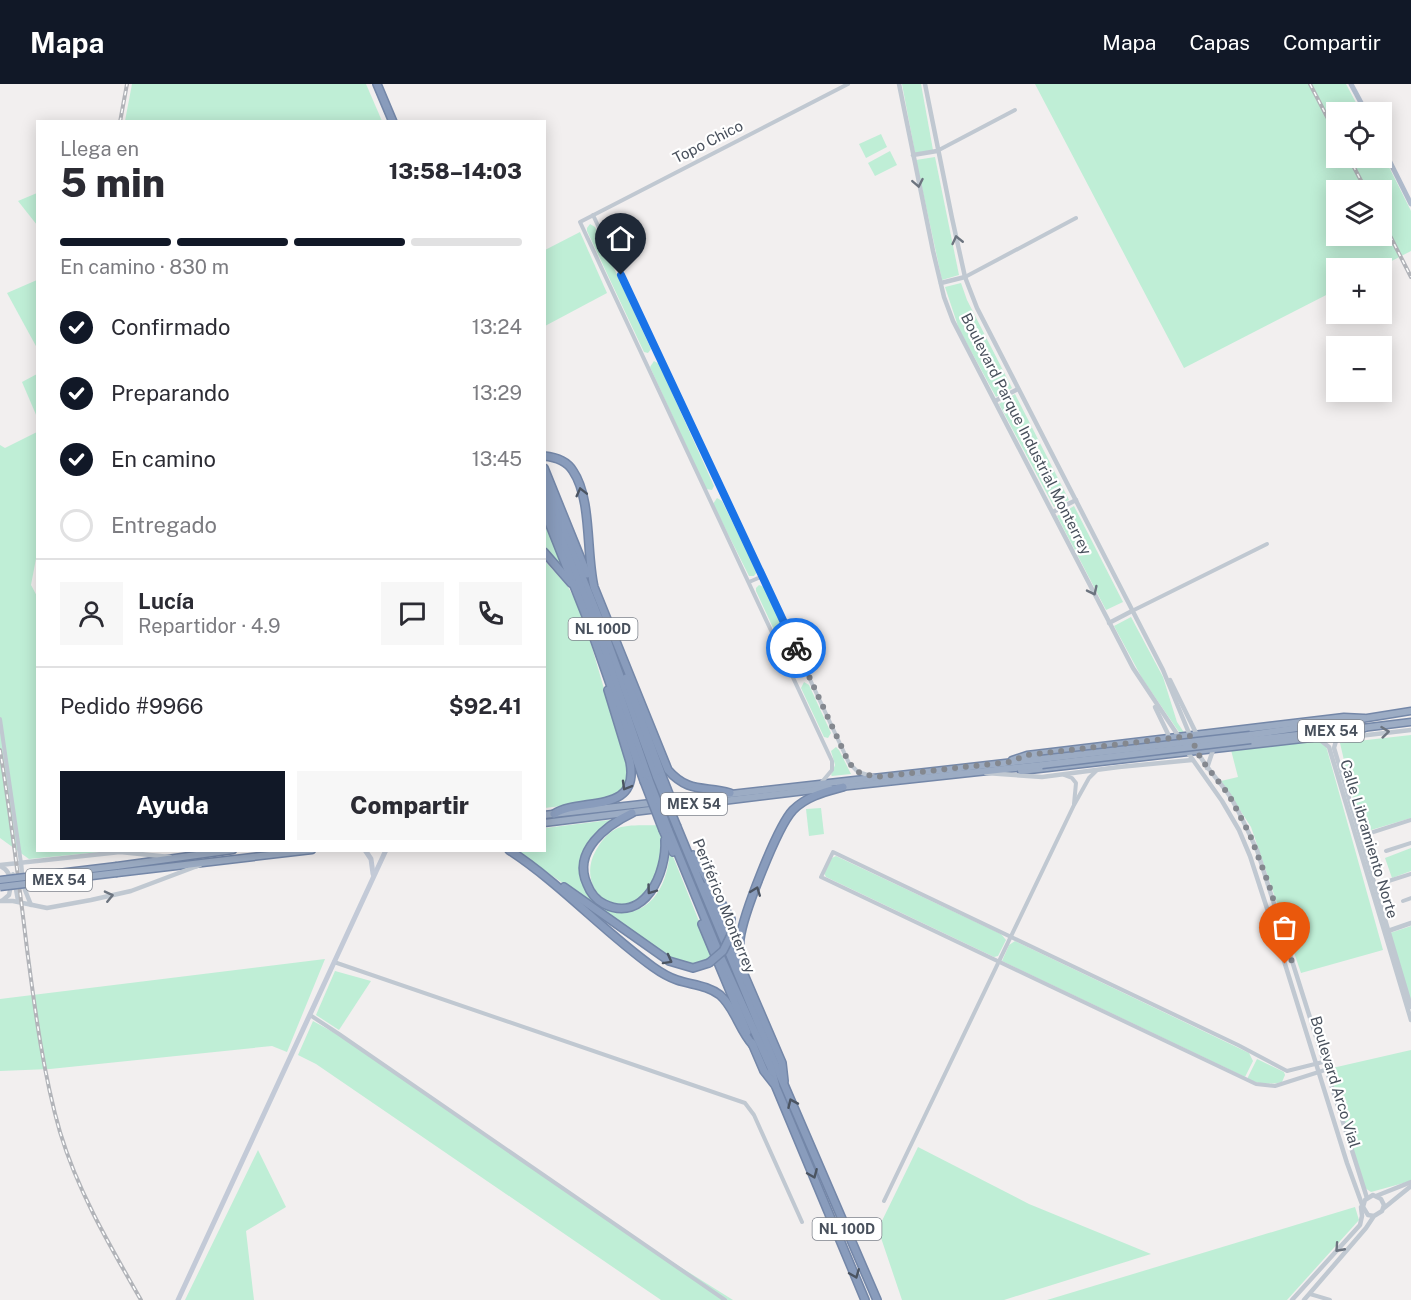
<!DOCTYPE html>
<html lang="es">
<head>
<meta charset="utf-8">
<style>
  :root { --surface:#fff; --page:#f7f7f7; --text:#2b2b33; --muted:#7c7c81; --line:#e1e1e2; --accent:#111827 }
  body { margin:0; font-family:"Public Sans",sans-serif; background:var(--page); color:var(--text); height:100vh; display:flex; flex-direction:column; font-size:22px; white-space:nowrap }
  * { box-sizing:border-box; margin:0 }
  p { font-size:20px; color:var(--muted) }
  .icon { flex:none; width:33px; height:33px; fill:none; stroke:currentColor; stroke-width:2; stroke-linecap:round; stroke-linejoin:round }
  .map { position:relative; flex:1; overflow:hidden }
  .panel { position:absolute; left:36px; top:36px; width:510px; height:732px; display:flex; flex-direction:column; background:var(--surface); border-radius:0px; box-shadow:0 3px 15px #0003 }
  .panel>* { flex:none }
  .controls { position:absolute; left:1326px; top:18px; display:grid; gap:12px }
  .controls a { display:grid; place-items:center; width:66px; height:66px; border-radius:0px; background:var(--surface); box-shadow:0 3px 15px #0003; font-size:30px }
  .pin { position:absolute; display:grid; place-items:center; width:51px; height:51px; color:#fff; margin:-62px -26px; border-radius:50% 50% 50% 0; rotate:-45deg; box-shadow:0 0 6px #0007 }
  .pin .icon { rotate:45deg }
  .courier { position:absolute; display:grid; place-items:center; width:60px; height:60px; margin:-30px; border:4px solid #1a73e8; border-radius:50%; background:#fff; color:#222; box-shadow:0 2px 8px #0007 }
  .headline em { font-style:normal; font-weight:800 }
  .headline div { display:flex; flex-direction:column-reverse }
  .headline { display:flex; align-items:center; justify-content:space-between; height:102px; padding:0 24px }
  h1 { font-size:39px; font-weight:800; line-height:45px }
  .bar { display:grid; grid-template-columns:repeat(4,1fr); gap:9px 6px; align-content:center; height:72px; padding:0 24px }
  .bar i { height:8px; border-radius:4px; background:var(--line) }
  .bar .current { background:var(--accent) }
  .bar p { grid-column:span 4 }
  .line { display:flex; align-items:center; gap:15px; padding:0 24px; border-top:2px solid var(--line) }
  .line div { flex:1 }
  .round { display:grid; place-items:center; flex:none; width:63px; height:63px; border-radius:0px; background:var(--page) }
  ol { padding:0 24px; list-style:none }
  li { display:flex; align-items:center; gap:18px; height:66px }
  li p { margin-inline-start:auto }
  li .icon { padding:6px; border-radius:50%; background:var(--accent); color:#fff; stroke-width:4 }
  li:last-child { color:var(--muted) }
  li i { width:33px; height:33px; border:3px solid var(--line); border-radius:50% }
  .action { display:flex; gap:12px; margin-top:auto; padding:12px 24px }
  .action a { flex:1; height:69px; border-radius:0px; background:var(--accent); color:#fff; font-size:24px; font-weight:800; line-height:69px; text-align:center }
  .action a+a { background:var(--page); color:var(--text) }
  header { display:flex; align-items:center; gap:36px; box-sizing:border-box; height:84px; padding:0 30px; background:var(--accent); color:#fff }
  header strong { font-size:28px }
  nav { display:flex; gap:33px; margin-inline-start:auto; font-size:21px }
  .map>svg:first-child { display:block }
  .green { fill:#bfeed6; fill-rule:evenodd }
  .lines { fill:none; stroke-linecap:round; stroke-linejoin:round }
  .trunk-casing { stroke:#7487a8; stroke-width:9 }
  .motorway-casing { stroke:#7487a8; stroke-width:10 }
  .minor { stroke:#c0c8d1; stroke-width:4 }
  .tertiary { stroke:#c0c8d1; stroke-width:4.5 }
  .secondary { stroke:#c3cad7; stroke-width:5 }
  .primary { stroke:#b0bccd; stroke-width:5 }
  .trunk { stroke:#9cacc4; stroke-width:6 }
  .motorway { stroke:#899cbc; stroke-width:7 }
  .rail-casing { stroke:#b2b4b9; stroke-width:4 }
  .rail { stroke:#fff; stroke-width:1.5; stroke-dasharray:4.5; stroke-linecap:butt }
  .trunk-bridge-casing { stroke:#7487a8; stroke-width:9; stroke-linecap:butt }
  .motorway-bridge-casing { stroke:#7487a8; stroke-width:10; stroke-linecap:butt }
  .trunk-bridge { stroke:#9cacc4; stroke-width:6 }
  .motorway-bridge { stroke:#899cbc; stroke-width:7 }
  .oneway { stroke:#6c747f }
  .oneway2 { stroke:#4b5461 }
  .done { stroke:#84888f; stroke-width:6; stroke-dasharray:0 10.8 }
  .route { stroke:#1a73e8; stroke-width:8 }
  .labels { text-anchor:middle; stroke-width:4.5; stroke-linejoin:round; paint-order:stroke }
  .shield { fill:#fff; stroke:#7f848d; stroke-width:1.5 }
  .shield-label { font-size:14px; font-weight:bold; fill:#48505c }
  .street-label { font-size:15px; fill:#48505c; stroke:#fff }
</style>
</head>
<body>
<header>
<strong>Mapa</strong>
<nav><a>Mapa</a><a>Capas</a><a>Compartir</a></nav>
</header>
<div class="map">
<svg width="1411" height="1216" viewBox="0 0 1411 1216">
  <rect width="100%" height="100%" fill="#f2efef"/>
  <g class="green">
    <polygon points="132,0 366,0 382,37 125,37"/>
    <polygon points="902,0 921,0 933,66 915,69"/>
    <path d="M1035,0H1346L1361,28H1336V74H1382V69L1411,127V167L1378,184H1336V206L1184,284ZM1336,106H1382V152H1336Z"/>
    <polygon points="881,50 887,63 866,74 859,60"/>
    <polygon points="890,67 897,81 875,92 868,79"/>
    <polygon points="935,73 959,191 942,196 916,76"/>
    <polygon points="37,109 37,141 18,117"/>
    <polygon points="590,140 595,143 651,265 648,269 644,268 587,147 587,144"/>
    <polygon points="580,148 607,209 545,242 545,166"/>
    <polygon points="37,196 37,264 7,209"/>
    <polygon points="961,199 967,216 1012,304 996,313 959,245 945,203"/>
    <polygon points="654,277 659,280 714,402 712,406 706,405 650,283"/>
    <polygon points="37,290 37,333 22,298"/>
    <polygon points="1015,310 1069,416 1054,423 999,320"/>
    <polygon points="37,348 38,464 31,501 38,514 38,766 111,767 29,775 0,754 0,361 5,364"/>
    <polygon points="717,414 722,417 757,488 754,492 749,492 713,420"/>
    <polygon points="1074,422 1123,518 1106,526 1057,432"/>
    <polygon points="545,431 571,494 545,462"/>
    <path d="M544,476L568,503L581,526L627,683C627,691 627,700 622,706C610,721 564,721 545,724Z"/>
    <polygon points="759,501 764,503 802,585 800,590 794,589 756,507 756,504"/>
    <polygon points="1131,533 1163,593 1177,638 1185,650 1181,651 1142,594 1114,542"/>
    <polygon points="804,598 809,601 831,649 828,654 824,653 801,604"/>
    <polygon points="1411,651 1411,734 1361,749 1340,659"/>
    <polygon points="1315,656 1321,658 1326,662 1383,866 1301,889 1251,743 1221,697 1238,693 1231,666"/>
    <polygon points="836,663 839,666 851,690 832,692 831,691 835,681 831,667"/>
    <polygon points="821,724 824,750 809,752 806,725"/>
    <path d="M618,735C603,745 600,750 590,765C550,826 664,871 670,765L713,872C699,881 690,882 675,876L516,767L544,766L545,744Z"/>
    <path d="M659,741C665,760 661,776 656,795C654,801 651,805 646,810C617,842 572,802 598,763C602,756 610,747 618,744C630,740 647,742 659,741Z"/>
    <polygon points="1411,764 1411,787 1392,794 1385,774"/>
    <polygon points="836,772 1001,850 1006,856 998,872 994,873 826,793 824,789 832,774"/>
    <polygon points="1411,842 1411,920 1390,849"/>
    <polygon points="1015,857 1249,969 1253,977 1245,993 1002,877 1009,861"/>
    <polygon points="325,875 287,968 272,962 50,985 0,987 0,915"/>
    <polygon points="335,887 371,897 339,946 316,931"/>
    <polygon points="313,937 340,952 626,1149 733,1216 661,1216 316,980 298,971"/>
    <polygon points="1411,966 1411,1097 1371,1108 1365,1104 1328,985"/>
    <path d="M1257,975L1284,988L1285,991L1282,998C1269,1001 1259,1000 1247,995Z"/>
    <polygon points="918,1063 1029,1120 1151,1170 1004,1216 902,1216 878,1145"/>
    <polygon points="258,1066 286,1123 246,1147 254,1216 185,1216"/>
    <polygon points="1355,1123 1359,1136 1287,1216 1047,1216"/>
  </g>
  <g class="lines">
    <defs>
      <g id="trunk">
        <polyline points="1361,635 1411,627"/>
        <polyline points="1362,644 1411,638"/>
        <polyline points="1250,651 1324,640"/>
        <polyline points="1251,656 1325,648"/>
        <polyline points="1012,676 1027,671 1344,633 1364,634"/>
        <polyline points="1021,687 1311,654 1365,644"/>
        <polyline points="840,703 1042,681"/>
        <polyline points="544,731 1041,675"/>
        <polyline points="544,739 830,704"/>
        <polyline points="117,782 233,766"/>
        <polyline points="117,789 312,766"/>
      </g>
      <g id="motorway">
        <polyline points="377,0 393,38"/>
        <path d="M544,372C555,373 567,377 573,387C592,415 586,469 594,503L668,686C688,709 704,702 730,709"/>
        <polyline points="544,384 587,490"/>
        <polyline points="544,399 600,537 657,694"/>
        <polyline points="544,412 596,541 649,696"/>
        <polyline points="544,426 588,537 644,697"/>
        <polyline points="544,468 571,499"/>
        <polyline points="626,594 662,692"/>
        <path d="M632,729C607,741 572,767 587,800C590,808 596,816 604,820C645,840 667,788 665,756"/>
        <path d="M554,730C580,713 640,731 630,678L608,606"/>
        <polyline points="677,743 773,975 877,1216"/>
        <polyline points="668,745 722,876 771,984 776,1003 865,1216"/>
        <polyline points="663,746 673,768"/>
        <path d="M509,766C561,800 603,847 653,883C660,888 668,893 677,896C692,901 707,901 720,911C735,924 739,946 753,961"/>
        <polyline points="693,771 731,835 731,851"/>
        <polyline points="706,802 782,979 784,997"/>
        <polyline points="564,803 669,877 693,884 709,879"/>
        <polyline points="702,840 747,948"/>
        <path d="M742,878C740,871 739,863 740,855C743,831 777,743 793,726C807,712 825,708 843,703"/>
        <polyline points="752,959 764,987 775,1001"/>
      </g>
    </defs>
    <use href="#trunk" class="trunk-casing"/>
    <use href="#motorway" class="motorway-casing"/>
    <g class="minor">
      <polyline points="937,67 1015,26"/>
      <polyline points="593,131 849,679 858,688 875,693"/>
      <polyline points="965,193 1076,134"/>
      <polyline points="749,498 763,492"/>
      <polyline points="1132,527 1267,460"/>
      <polyline points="0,635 21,779"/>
      <polyline points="1064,691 1072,694 1076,699 1074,720"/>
      <polyline points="821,699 832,686 832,677 580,138 848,0"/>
      <polyline points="1361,752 1411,736"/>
      <polyline points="1386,767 1411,759"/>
      <polyline points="13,790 18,818"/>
      <polyline points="1376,801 1411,790"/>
      <polyline points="1403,817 1411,814"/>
      <polyline points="334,878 745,1019 754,1031 802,1138"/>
      <polyline points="310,931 339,950 725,1216"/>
      <polyline points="1323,978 1287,987 1238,961 833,768 821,793 1256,1000 1275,1002 1325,986"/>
      <polyline points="884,1117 1074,721 1089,694 1097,686"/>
      <polyline points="1310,1210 1330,1216"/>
    </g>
    <g class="tertiary">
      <polyline points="899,0 933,167 944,213 953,237 1133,584 1179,653"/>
      <polyline points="925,0 952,134 965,193 977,224 1163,586 1191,654"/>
      <polyline points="913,71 937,67"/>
      <polyline points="941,199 965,193"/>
      <polyline points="995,317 1018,305"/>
      <polyline points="1053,428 1076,416"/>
      <polyline points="1109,539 1132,527"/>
      <polyline points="1170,596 1197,651"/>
      <polyline points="1155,623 1168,650 1167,655"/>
      <polyline points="1411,646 1342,654 1336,657 1334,664 1411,923"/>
      <polyline points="1323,654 1341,653"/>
      <polyline points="1319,655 1329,663 1411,936"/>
      <path d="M1196,665C1204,682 1218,695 1229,711C1240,728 1248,748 1257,766L1367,1114"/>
      <polyline points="1186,666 1222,717 1239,746 1250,772 1285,880 1347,1079 1363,1123"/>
      <polyline points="1207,684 1213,666"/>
      <polyline points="986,689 1042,693 1119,683 1192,676"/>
      <polyline points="21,779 23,801 31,821"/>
      <polyline points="0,781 120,768 170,773"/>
      <path d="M0,782C12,787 12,799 9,811L3,816"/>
      <polyline points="0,817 13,817 47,824 91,816 131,807 200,781"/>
      <polyline points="1388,847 1411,839"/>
      <polyline points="1376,1112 1411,1098"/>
      <polyline points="1384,1124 1411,1102"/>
      <polyline points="1292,1216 1360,1141 1362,1132 1361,1123"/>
      <polyline points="1304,1216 1366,1144 1374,1132 1382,1127 1384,1121 1381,1115 1373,1111 1365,1116 1363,1123 1368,1131 1374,1132"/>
    </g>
    <g class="secondary">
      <polyline points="365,766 371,775 373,790"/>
      <polyline points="178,1216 386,766"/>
    </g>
    <g class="primary">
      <polyline points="1351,0 1366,28"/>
      <polyline points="1382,62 1411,120"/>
    </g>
    <use href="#trunk" class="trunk"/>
    <use href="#motorway" class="motorway"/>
    <defs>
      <g id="rail">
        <polyline points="1310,0 1336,50"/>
        <polyline points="120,38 127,0"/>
        <polyline points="1349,74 1366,106"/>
        <polyline points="1382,136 1411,193"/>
        <path d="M0,666C11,732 19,799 27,865C35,926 43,989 60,1048C78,1108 110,1162 141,1216"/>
      </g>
    </defs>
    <use href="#rail" class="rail-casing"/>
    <use href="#rail" class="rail"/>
    <defs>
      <g id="trunk-bridge">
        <polyline points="1041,675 1250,651"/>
        <polyline points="1042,681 1251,656"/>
        <polyline points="0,796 117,782"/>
        <polyline points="0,803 117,789"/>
      </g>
      <g id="motorway-bridge">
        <polyline points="662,692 673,720"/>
        <polyline points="657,694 677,743"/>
        <polyline points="649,696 668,745"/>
        <polyline points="644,697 663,746"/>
        <polyline points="709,879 723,867 731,851"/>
      </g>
    </defs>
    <use href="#trunk-bridge" class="trunk-bridge-casing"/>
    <use href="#motorway-bridge" class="motorway-bridge-casing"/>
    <use href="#trunk-bridge" class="trunk-bridge"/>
    <use href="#motorway-bridge" class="motorway-bridge"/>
  </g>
  <defs><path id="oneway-chevron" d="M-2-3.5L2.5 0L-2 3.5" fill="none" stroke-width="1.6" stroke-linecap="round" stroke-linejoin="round" transform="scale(1.5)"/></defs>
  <g class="oneway">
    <use href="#oneway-chevron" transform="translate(918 99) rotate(79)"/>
    <use href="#oneway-chevron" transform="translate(957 156) rotate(-103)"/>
    <use href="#oneway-chevron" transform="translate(1093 507) rotate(64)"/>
    <use href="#oneway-chevron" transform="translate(1385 648) rotate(-6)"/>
    <use href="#oneway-chevron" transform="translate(109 812) rotate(-13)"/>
    <use href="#oneway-chevron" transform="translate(1339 1164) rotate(132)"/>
  </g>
  <g class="oneway2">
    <use href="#oneway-chevron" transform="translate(581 408) rotate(-104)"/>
    <use href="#oneway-chevron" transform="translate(626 702) rotate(120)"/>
    <use href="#oneway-chevron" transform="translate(651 806) rotate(126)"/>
    <use href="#oneway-chevron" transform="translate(756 807) rotate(-69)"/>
    <use href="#oneway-chevron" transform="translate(668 876) rotate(29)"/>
    <use href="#oneway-chevron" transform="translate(792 1019) rotate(-114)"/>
    <use href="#oneway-chevron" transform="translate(813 1090) rotate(67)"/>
    <use href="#oneway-chevron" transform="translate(855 1190) rotate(68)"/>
  </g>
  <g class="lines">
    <polyline class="done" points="796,564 849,679 858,688 876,693 1009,678 1027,671 1190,652 1201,675 1229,711 1250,751 1269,801 1292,878 1285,880"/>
    <polyline class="route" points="621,191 796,564"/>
  </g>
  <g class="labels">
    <g class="shield">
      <rect x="568.5" y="534" width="69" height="22" rx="4.5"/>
      <rect x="1298" y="636" width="66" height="22" rx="4.5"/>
      <rect x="661" y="709" width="66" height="22" rx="4.5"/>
      <rect x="26" y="785" width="66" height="22" rx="4.5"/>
      <rect x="812.5" y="1134" width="69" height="22" rx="4.5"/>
    </g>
    <g class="shield-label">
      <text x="603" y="550">NL 100D</text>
      <text x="1331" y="652">MEX 54</text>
      <text x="694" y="725">MEX 54</text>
      <text x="59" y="801">MEX 54</text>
      <text x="847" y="1150">NL 100D</text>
    </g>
    <g class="street-label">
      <text transform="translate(708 58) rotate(-27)" y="5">Topo Chico</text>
      <text transform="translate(1026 350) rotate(63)" y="5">Boulevard Parque Industrial Monterrey</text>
      <text transform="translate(1369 755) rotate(73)" y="5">Calle Libramiento Norte</text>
      <text transform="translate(724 822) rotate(68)" y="5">Periférico Monterrey</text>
      <text transform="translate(1335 998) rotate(73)" y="5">Boulevard Arco Vial</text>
    </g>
  </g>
</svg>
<div class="controls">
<a><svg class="icon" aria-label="locate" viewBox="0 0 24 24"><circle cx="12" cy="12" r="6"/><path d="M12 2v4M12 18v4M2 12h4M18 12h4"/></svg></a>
<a><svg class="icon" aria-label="layers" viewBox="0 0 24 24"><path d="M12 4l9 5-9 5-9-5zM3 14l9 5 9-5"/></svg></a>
<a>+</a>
<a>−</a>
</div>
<div class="pin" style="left:1285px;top:880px;background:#ea580c"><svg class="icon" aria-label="bag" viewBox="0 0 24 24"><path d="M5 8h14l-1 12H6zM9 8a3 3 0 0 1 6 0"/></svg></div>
<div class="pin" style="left:621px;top:191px;background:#1f2937"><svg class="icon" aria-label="home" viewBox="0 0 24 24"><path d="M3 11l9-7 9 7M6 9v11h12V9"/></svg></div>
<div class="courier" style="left:796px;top:564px"><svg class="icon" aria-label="bike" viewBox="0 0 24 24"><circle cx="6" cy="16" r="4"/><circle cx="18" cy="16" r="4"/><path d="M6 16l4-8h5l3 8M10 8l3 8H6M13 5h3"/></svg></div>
<section class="panel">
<div class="headline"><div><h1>5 min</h1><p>Llega en</p></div><em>13:58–14:03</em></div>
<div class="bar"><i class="current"></i><i class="current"></i><i class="current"></i><i></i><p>En camino · 830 m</p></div>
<ol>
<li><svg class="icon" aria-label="check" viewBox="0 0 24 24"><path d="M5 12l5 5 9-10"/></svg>Confirmado<p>13:24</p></li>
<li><svg class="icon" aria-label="check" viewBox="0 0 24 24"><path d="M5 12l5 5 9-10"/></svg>Preparando<p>13:29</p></li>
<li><svg class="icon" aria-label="check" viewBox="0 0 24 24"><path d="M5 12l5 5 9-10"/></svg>En camino<p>13:45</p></li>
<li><i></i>Entregado</li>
</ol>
<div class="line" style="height:108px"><a class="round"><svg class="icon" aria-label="person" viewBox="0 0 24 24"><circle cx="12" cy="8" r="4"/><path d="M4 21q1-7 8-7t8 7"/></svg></a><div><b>Lucía</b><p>Repartidor · 4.9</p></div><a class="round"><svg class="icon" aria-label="chat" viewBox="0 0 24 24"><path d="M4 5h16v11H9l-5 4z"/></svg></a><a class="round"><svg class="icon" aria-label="phone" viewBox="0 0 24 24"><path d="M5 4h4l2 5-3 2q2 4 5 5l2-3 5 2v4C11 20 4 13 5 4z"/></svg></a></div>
<div class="line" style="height:78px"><div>Pedido #9966</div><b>$92.41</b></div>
<div class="action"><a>Ayuda</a><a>Compartir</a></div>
</section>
</div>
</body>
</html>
